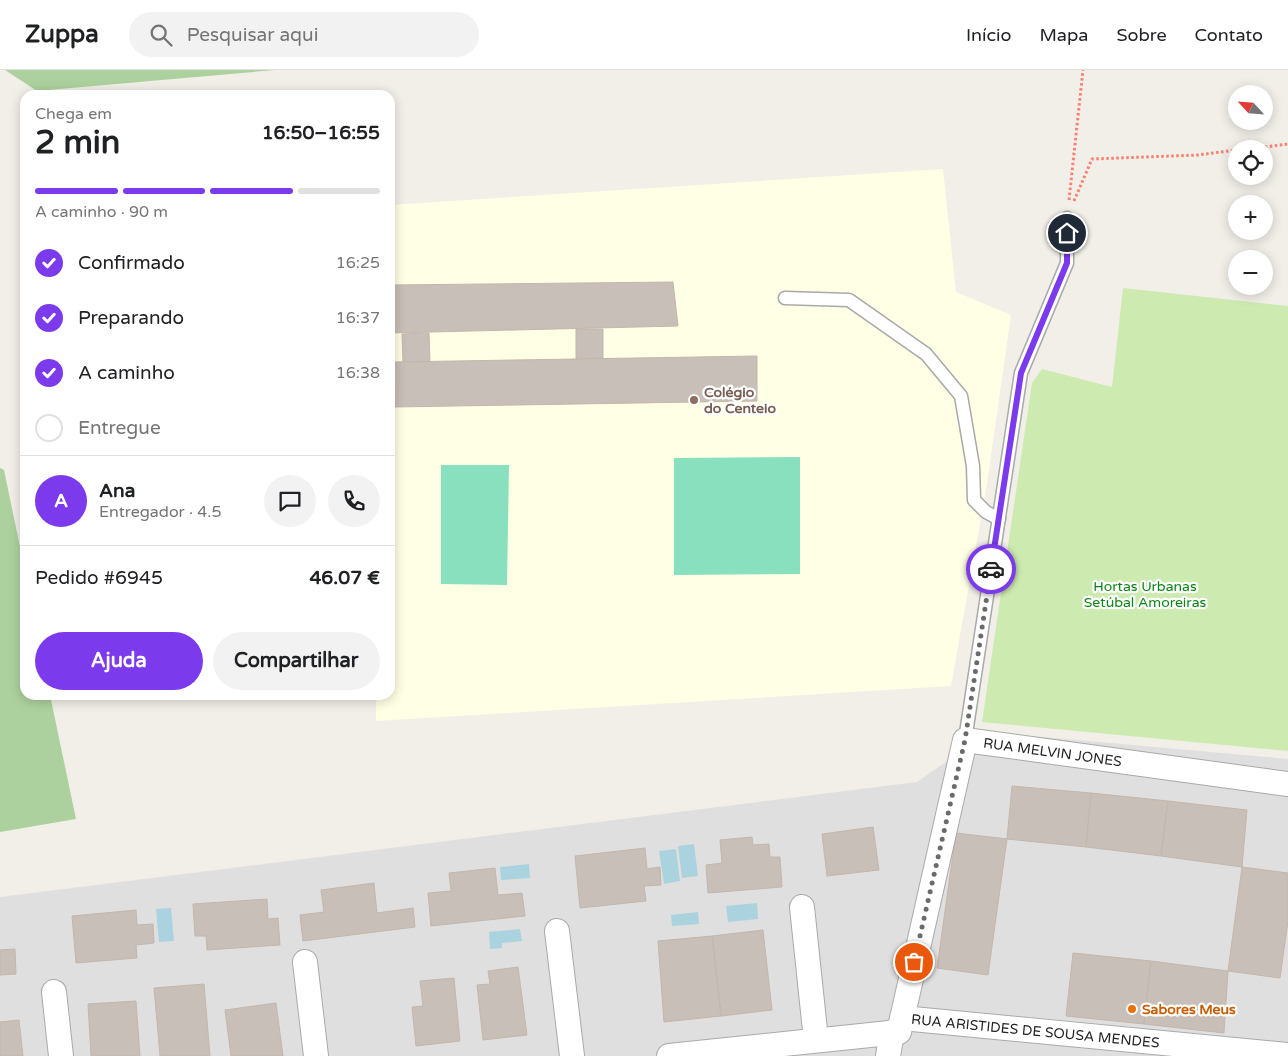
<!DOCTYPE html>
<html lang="pt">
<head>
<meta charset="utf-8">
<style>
  :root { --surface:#fff; --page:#f2f2f2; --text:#202124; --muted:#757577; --line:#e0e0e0; --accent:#7c3aed }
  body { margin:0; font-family:"Varela Round",sans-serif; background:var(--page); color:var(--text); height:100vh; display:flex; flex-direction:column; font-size:19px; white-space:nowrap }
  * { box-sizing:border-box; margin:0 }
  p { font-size:16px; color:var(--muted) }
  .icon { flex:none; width:28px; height:28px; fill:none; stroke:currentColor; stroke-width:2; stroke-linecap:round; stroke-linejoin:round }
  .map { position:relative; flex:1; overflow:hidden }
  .details { position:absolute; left:20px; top:20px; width:375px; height:610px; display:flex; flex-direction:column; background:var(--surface); border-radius:15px; box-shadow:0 2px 12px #0003 }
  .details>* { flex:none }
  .needle { width:32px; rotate:296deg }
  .tools { position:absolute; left:1228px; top:15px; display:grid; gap:10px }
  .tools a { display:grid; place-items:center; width:45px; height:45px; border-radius:50%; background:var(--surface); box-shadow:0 2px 12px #0003; font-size:25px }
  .pin { position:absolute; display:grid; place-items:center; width:42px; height:42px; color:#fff; margin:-21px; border:2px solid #fff; border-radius:50%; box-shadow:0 1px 5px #0007 }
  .courier { position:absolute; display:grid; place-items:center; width:50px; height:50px; margin:-25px; border:4px solid #7c3aed; border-radius:50%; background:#fff; color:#222; box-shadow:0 1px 6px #0007 }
  .overview em { font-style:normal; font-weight:700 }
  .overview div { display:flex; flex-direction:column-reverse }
  .overview { display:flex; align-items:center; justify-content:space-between; height:85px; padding:0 15px }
  h1 { font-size:32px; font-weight:700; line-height:38px }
  .bar { display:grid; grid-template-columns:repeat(4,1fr); gap:8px 5px; align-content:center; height:60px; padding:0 15px }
  .bar i { height:6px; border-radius:4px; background:var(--line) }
  .bar .current { background:var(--accent) }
  .bar p { grid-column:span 4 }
  .line { display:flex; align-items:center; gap:12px; padding:0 15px; border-top:1px solid var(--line) }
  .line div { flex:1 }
  .round { display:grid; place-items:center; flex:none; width:52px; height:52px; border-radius:26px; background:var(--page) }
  ol { padding:0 15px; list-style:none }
  li { display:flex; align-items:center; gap:15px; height:55px }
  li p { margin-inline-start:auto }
  li .icon { padding:5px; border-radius:50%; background:var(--accent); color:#fff; stroke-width:4 }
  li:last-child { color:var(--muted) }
  li i { width:28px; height:28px; border:2px solid var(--line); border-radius:50% }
  .action { display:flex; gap:10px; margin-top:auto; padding:10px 15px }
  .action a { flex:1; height:58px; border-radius:30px; background:var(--accent); color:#fff; font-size:20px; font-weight:700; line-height:58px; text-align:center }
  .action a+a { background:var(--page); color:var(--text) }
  header { display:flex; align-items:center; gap:30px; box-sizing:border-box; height:70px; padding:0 25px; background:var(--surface); border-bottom:1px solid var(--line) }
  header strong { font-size:24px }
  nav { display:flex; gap:28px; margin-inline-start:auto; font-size:18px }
  .search { width:350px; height:45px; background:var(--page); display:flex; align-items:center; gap:12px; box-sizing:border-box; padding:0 18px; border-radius:28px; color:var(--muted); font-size:19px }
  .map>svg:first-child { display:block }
  .residential { fill:#e0dfdf }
  .education { fill:#ffffe5 }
  .grass { fill:#cdebb0 }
  .forest { fill:#add19e }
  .pitch { fill:#88e0be }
  .water { fill:#aad3df }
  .building { fill:#c7bfb8; stroke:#c4b6ab }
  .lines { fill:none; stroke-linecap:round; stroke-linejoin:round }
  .service-casing { stroke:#a9a9a9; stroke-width:15 }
  .minor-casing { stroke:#a9a9a9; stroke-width:26 }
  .path { stroke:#fa8072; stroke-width:3; stroke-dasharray:2.5 2.5; stroke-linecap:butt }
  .service { stroke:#fff; stroke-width:12 }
  .minor { stroke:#fff; stroke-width:24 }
  .done { stroke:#6b6a68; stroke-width:5; stroke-dasharray:0 9 }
  .route { stroke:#7c3aed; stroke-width:6 }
  .education-dot { fill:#8d6e63; stroke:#fff; stroke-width:2 }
  .food-dot { fill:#e8710a; stroke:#fff; stroke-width:2 }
  .labels { text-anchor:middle; stroke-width:4.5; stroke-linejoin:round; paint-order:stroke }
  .education-label { font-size:14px; font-weight:bold; fill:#785e54; stroke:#fff; text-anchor:start }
  .park-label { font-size:14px; fill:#0c8416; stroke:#fff }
  .street-label { font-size:14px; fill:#222; stroke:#fff }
  .food-label { font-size:14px; font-weight:bold; fill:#c56008; stroke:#fff; text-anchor:start }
</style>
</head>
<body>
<header>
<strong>Zuppa</strong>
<div class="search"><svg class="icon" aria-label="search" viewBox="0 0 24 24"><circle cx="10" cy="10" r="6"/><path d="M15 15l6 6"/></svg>Pesquisar aqui</div>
<nav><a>Início</a><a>Mapa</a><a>Sobre</a><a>Contato</a></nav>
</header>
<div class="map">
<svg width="1288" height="986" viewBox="0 0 1288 986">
  <rect width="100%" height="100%" fill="#f2efe9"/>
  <polygon class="residential" points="989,662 1288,689 1288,986 0,986 0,827 917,712"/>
  <polygon class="education" points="943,99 956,222 1011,245 987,414 951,616 376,651 376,625 390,625 390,135"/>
  <polygon class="grass" points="1123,218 1288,236 1288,681 982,652 1032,313 1042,299 1112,317"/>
  <g class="forest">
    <polygon points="5,0 275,0 37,21"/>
    <polygon points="0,398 4,400 25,501 25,625 50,625 76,749 0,762"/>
  </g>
  <g class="pitch">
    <polygon points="800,387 800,504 674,505 674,388"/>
    <polygon points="441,395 509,395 507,515 441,514"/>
  </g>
  <g class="water">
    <polygon points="694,774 698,806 682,808 678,776"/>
    <polygon points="676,779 680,811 664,814 659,781"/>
    <polygon points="529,794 530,808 501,810 500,797"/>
    <polygon points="757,833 758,849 728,852 726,836"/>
    <polygon points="171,838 174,871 159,872 156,839"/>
    <polygon points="698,842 699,854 672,856 671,845"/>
    <polygon points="520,859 522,871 502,873 502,878 490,879 489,862"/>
  </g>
  <g class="building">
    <polygon points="673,212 678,256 390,263 390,215"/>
    <polygon points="576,259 603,259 603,288 576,289"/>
    <polygon points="429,263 430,292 403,293 402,264"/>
    <polygon points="757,286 757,331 395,337 394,292"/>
    <polygon points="1012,716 1091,723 1086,777 1007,769"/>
    <polygon points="1091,723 1168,731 1161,786 1086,777"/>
    <polygon points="1168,731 1247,740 1242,797 1161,786"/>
    <polygon points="873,757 879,800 827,806 822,764"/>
    <polygon points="956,763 1007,769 988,905 937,898"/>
    <polygon points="752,767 753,775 769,774 770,787 780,787 782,817 708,823 706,795 722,793 720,770"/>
    <polygon points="645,778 647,799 660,797 661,815 644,816 646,831 580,838 575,786"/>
    <polygon points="1242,797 1288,803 1288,851 1280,908 1228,901"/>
    <polygon points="495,798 498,825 522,823 525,846 431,856 428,823 451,821 449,803"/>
    <polygon points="374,813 377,843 413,838 415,857 303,871 300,845 324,842 321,820"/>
    <polygon points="267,829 268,849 278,848 280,875 207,880 206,866 195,866 193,834"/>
    <polygon points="136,840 137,855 153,854 154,873 136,875 137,888 76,893 72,846"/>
    <polygon points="763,860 772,940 721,946 712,866"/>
    <polygon points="712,866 721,946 664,952 658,871"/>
    <polygon points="15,879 16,904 0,905 0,880"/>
    <polygon points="1073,883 1151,891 1144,954 1066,946"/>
    <polygon points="1151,891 1228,901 1224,963 1144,954"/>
    <polygon points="518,897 527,965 483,970 477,915 490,914 488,901"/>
    <polygon points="454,908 460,971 416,976 412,937 423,936 420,911"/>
    <polygon points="204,914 210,986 160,986 154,918"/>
    <polygon points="136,931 140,986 91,986 88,934"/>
    <polygon points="276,933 283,986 231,986 225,940"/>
    <polygon points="19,950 23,986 0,986 0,952"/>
  </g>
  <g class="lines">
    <defs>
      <g id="service">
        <polyline points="785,228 849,230 926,284 961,326 973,396 974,430 986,442 999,449"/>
        <polyline points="965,670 1021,303 1067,193 1067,148"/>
      </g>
      <g id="minor">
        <polyline points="802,837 816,970"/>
        <polyline points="557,861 572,986"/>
        <polyline points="305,892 316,986"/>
        <polyline points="54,922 61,986"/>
        <path id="s1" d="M902,948L1288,985"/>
        <path id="s2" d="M669,986L899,962L965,670L1288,714"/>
        <polyline points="888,986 892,962"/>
      </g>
    </defs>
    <use href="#service" class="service-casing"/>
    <use href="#minor" class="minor-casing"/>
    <g class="path">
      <polyline points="1250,79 1288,74"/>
      <polyline points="1069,130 1083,0"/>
      <polyline points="1074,131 1092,89 1198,85 1236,80"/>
    </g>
    <use href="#service" class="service"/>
    <use href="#minor" class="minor"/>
  </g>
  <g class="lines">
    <polyline class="done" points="914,892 965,670 991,499"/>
    <polyline class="route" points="991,499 1021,303 1067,193 1067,163"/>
  </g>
  <circle class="education-dot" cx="694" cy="330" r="5"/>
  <circle class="food-dot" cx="1132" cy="939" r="5"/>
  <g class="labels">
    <g class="education-label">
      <text x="704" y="327">Colégio<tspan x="704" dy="16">do Centeio</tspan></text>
    </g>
    <g class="park-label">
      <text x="1145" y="521">Hortas Urbanas<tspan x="1145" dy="16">Setúbal Amoreiras</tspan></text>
    </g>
    <g class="street-label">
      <text dy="5" stroke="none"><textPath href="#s2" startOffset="619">RUA MELVIN JONES</textPath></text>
      <text dy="5" stroke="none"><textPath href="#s1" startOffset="134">RUA ARISTIDES DE SOUSA MENDES</textPath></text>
    </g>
    <g class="food-label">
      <text x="1142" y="944">Sabores Meus</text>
    </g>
  </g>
</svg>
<div class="tools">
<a><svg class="needle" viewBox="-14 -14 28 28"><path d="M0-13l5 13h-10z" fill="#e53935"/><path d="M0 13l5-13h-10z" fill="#757577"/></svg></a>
<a><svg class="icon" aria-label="locate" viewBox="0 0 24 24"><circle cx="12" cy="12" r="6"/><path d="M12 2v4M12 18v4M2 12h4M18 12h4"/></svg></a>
<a>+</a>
<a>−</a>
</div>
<div class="pin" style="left:914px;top:892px;background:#ea580c"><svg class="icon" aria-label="bag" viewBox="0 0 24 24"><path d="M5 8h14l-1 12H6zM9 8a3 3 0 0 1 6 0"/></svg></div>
<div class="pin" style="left:1067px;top:163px;background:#1f2937"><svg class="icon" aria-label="home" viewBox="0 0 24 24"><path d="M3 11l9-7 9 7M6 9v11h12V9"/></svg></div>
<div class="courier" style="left:991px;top:499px"><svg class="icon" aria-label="car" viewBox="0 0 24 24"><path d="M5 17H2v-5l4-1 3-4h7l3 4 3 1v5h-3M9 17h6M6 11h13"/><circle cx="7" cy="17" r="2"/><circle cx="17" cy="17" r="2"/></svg></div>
<section class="details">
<div class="overview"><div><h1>2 min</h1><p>Chega em</p></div><em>16:50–16:55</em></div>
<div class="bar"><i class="current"></i><i class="current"></i><i class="current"></i><i></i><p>A caminho · 90 m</p></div>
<ol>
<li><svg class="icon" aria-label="check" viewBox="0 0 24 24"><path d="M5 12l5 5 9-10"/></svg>Confirmado<p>16:25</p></li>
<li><svg class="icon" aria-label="check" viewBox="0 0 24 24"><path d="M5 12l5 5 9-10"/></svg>Preparando<p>16:37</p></li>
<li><svg class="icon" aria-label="check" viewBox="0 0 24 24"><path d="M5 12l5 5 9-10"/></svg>A caminho<p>16:38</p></li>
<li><i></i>Entregue</li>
</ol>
<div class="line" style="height:90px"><b class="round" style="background:var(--accent);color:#fff">A</b><div><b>Ana</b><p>Entregador · 4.5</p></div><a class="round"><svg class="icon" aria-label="chat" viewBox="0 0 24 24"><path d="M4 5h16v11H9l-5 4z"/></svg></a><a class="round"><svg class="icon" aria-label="phone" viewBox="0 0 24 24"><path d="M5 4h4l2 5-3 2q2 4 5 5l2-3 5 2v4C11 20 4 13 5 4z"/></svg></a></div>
<div class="line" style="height:65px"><div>Pedido #6945</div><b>46.07 €</b></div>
<div class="action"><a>Ajuda</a><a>Compartilhar</a></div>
</section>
</div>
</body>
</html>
